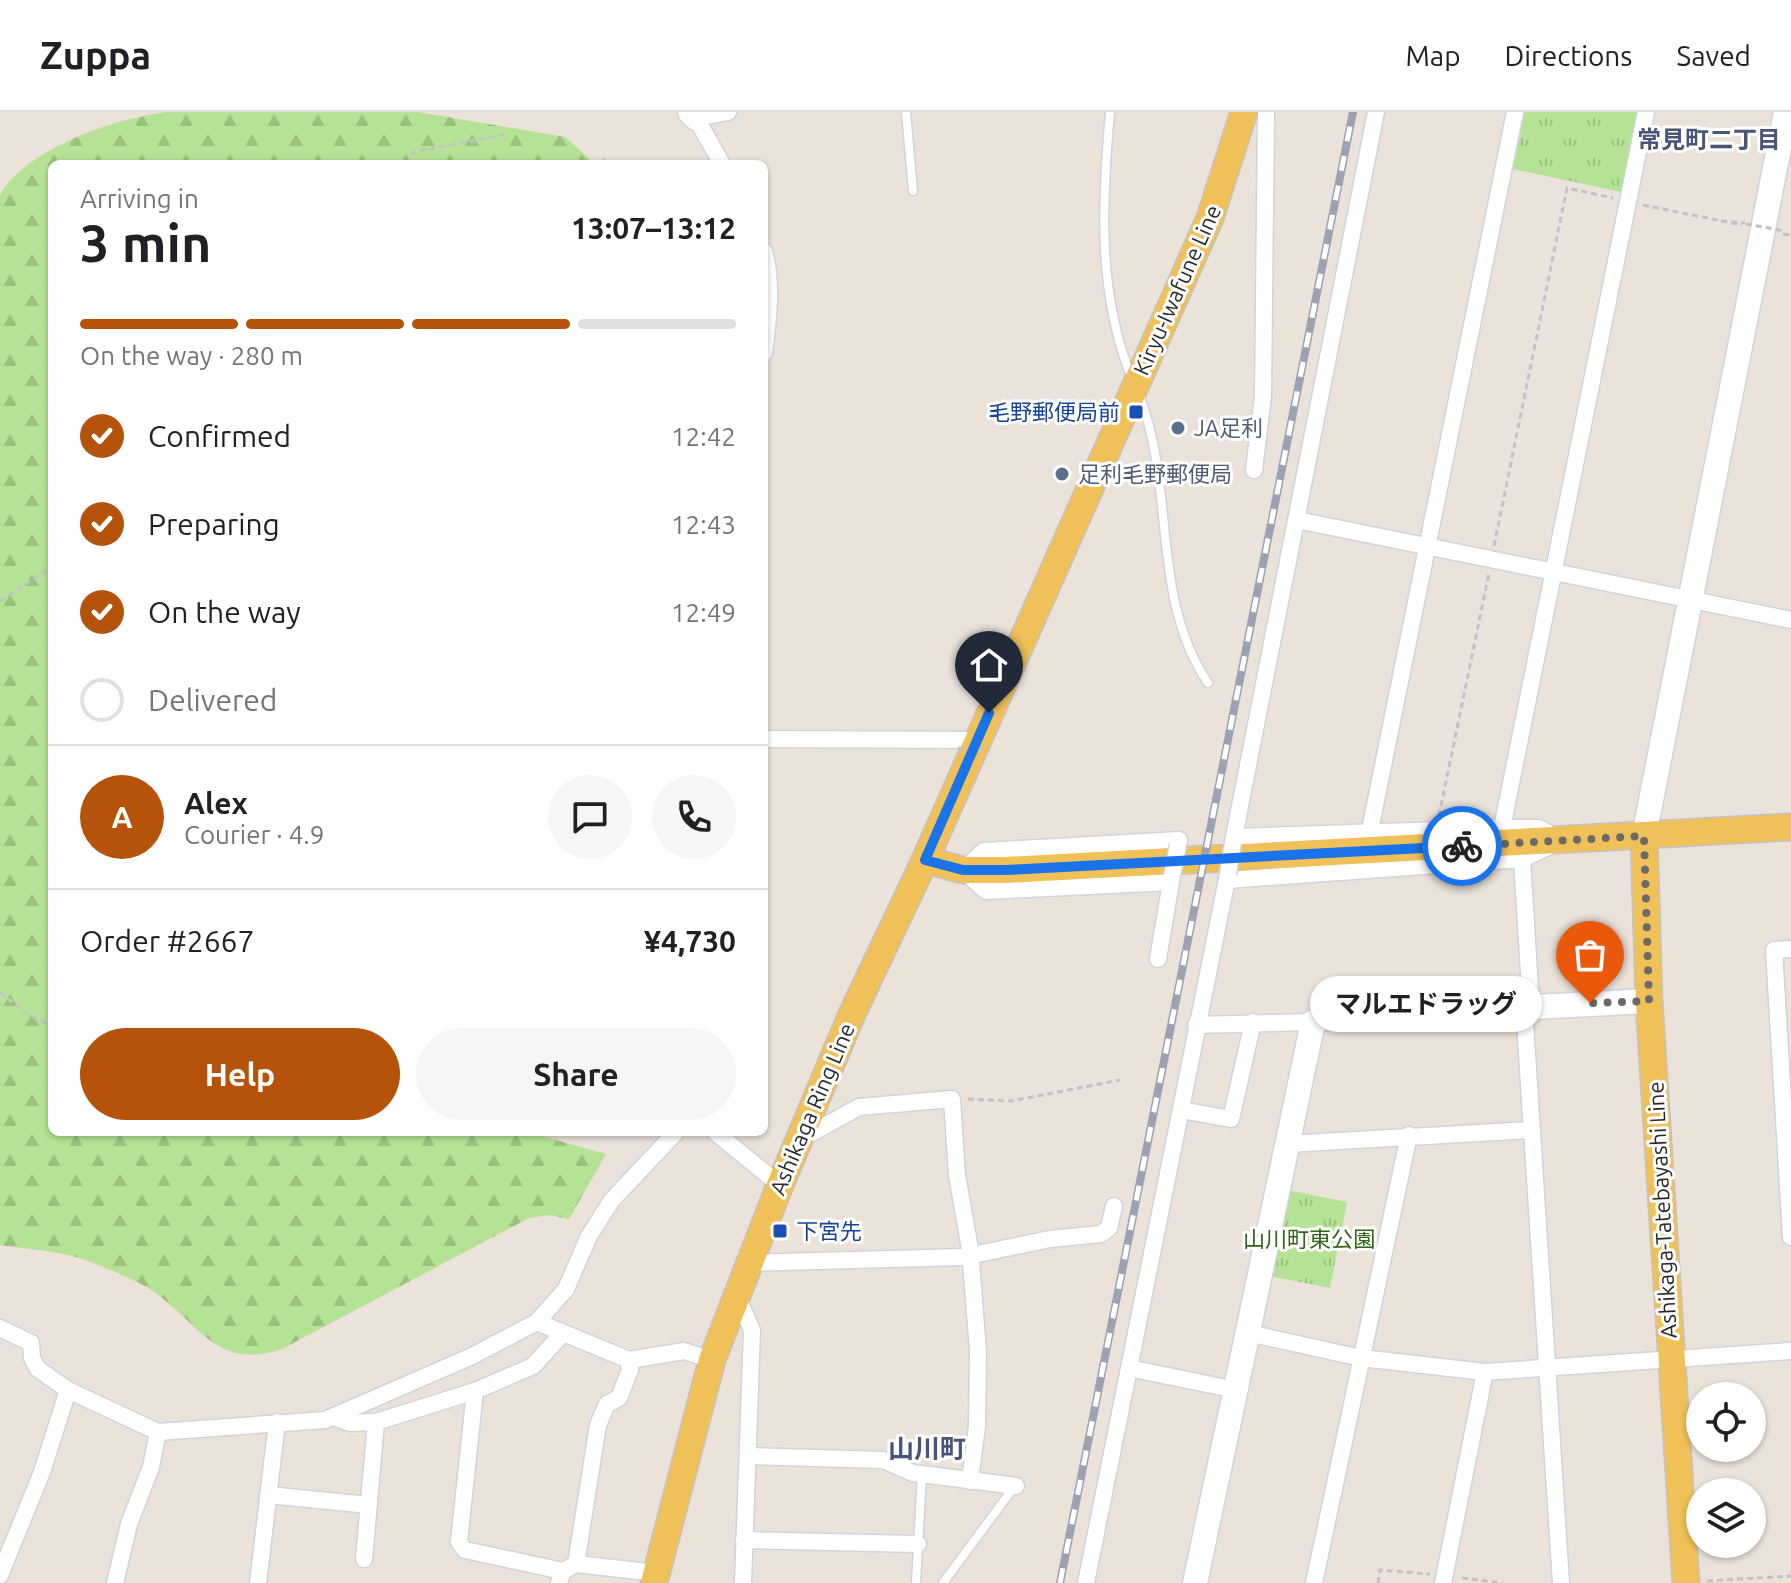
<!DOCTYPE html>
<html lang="en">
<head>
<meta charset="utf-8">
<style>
  :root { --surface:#fff; --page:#f6f6f6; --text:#202124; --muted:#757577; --line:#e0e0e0; --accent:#b45309 }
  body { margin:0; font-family:Ubuntu,"Noto Sans JP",sans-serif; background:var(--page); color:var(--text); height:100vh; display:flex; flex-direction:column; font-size:30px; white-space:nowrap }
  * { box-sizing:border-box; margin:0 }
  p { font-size:26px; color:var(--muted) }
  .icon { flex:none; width:44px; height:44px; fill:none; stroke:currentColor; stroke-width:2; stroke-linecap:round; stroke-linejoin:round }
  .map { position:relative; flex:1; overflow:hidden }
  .details { position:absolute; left:48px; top:48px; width:720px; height:976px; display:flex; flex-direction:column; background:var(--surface); border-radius:12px; box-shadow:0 2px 6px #0004 }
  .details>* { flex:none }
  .fabs { position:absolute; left:1686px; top:1270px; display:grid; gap:16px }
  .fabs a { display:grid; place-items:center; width:80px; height:80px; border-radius:50%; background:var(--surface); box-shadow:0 2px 6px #0004; font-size:40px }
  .pin { position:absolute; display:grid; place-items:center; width:68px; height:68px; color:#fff; margin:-82px -34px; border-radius:50% 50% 50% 0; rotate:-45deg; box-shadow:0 0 8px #0007 }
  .pin .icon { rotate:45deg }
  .courier { position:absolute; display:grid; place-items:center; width:80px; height:80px; margin:-40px; border:6px solid #1a73e8; border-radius:50%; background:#fff; color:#222; box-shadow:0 2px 10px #0007 }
  .bubble { position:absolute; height:56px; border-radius:28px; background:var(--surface); box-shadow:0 2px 6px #0004; font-size:26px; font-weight:700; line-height:56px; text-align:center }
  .head em { font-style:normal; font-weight:700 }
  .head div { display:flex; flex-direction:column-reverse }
  .head { display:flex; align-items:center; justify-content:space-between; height:136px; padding:0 32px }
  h1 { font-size:52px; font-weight:700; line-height:60px }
  .bar { display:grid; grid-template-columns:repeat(4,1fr); gap:12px 8px; align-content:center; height:96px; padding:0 32px }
  .bar i { height:10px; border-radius:6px; background:var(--line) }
  .bar .active { background:var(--accent) }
  .bar p { grid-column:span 4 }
  .line { display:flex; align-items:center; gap:20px; padding:0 32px; border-top:2px solid var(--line) }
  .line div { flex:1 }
  .round { display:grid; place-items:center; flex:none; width:84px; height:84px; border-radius:42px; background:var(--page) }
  ol { padding:0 32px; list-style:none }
  li { display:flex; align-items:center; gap:24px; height:88px }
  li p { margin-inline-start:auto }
  li .icon { padding:8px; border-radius:50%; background:var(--accent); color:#fff; stroke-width:4 }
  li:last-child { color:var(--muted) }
  li i { width:44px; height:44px; border:4px solid var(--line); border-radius:50% }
  .action { display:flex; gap:16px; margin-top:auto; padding:16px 32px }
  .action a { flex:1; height:92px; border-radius:48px; background:var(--accent); color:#fff; font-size:32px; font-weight:700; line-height:92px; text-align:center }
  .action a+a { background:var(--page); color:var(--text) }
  header { display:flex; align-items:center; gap:48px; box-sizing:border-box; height:112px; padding:0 40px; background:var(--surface); border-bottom:2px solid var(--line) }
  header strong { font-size:38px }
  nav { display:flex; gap:44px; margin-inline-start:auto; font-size:28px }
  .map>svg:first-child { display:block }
  .grass { fill:url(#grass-tufts) }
  .forest { fill:url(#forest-firs) }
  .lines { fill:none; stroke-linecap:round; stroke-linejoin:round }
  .lane-casing { stroke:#cfd4e1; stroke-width:11 }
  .street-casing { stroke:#cfd4e1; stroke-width:19 }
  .secondary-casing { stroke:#cfd4e1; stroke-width:27 }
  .primary-casing { stroke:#c3c3c3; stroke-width:29 }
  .path { stroke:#c3c3c3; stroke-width:3; stroke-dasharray:6 4; stroke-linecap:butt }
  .lane { stroke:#fff; stroke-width:8 }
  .street { stroke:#fff; stroke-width:16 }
  .secondary { stroke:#fff; stroke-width:24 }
  .primary { stroke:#f0c059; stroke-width:26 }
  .rail-casing { stroke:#9ca1b3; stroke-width:8 }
  .rail { stroke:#fff; stroke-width:5; stroke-dasharray:15; stroke-linecap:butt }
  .street-bridge-casing { stroke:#cfd4e1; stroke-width:19; stroke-linecap:butt }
  .path-bridge { stroke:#c3c3c3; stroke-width:3; stroke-dasharray:6 4; stroke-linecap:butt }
  .street-bridge { stroke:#fff; stroke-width:16 }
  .done { stroke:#6c6966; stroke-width:8; stroke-dasharray:0 14.4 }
  .route { stroke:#1a73e8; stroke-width:10 }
  .transit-dot { fill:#1a4fb4; stroke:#fff; stroke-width:3 }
  .service-dot { fill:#5c6f8a; stroke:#fff; stroke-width:3 }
  .labels { text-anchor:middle; stroke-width:6; stroke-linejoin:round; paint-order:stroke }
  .street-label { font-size:22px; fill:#282828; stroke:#fff }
  .transit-label { font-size:22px; fill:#164399; stroke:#fff; text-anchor:end }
  .service-label { font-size:22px; fill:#4e5e75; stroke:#fff; text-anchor:start }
  .park-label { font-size:22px; fill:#2f6419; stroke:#fff }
  .neighbourhood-label { font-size:24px; font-weight:bold; fill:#495578; stroke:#fff }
  .quarter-label { font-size:26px; font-weight:bold; fill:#495578; stroke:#fff }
</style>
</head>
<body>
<header>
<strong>Zuppa</strong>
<nav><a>Map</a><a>Directions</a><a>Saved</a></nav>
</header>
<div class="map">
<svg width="1791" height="1471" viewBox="0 0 1791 1471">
  <defs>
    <pattern id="grass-tufts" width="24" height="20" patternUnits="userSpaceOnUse" patternTransform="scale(2)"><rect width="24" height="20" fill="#b6e295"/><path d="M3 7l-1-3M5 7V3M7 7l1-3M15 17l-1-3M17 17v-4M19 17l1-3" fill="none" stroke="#9cc280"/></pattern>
    <pattern id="forest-firs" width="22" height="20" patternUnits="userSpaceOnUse" patternTransform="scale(2)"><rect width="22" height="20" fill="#b6e295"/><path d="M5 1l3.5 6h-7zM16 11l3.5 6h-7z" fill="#9cc280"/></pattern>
  </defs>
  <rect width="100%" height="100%" fill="#ebe2d9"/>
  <g class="grass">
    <polygon points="1525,0 1637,0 1621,80 1513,57"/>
    <polygon points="1287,1078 1347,1090 1330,1176 1270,1164"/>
  </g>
  <path class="forest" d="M166,0H418L565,25L595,52H52V1020H543L545,1025L606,1042L569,1107L548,1103L529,1106L282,1237C219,1258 202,1216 157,1182C139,1169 116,1160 96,1152C66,1139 32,1138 0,1133V83C27,36 114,7 166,0Z"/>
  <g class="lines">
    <defs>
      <g id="lane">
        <polyline points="906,0 913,79"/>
        <path d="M1110,0C1102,90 1097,181 1132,267"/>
        <path d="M1139,283C1176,376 1150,485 1208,571"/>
        <polyline points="916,1471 922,1362"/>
        <polyline points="943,1471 1014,1375"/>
      </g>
      <g id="street">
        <polyline points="722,52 696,6 728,0"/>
        <path d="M764,139C773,172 768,208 764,241"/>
        <polyline points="1254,358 1263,284 1266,0"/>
        <polyline points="1297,408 1791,508"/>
        <polyline points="764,627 977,628"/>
        <polyline points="1502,716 1646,0"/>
        <polyline points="1370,718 1515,0"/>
        <polyline points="1235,725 1502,716 1539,716 1550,722"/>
        <polyline points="1233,730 1376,0"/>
        <polyline points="1522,747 1531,894"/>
        <polyline points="1227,768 1522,747 1550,734"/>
        <polyline points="1171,770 986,779 963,758 984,739 1179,728 1178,733"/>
        <polyline points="1791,837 1774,838 1791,1125"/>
        <polyline points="1158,847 1172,764"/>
        <polyline points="1524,895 1561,1471"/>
        <polyline points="1196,913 1313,910"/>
        <polyline points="1181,998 1231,1007 1253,910"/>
        <polyline points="715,1020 780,1073"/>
        <polyline points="799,1028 859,995 952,987 957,1063 970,1137 978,1239 977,1314 970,1369"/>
        <polyline points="1287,1032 1531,1018"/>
        <polyline points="748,1151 963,1145 1050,1127 1101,1122 1109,1116 1114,1094"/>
        <polyline points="736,1182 752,1218 743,1471"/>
        <polyline points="537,1210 629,1248 684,1239 712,1248"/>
        <polyline points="0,1216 31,1231 32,1246 38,1257 68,1278 158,1320 325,1308 470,1245 537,1210 566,1177 589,1124 612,1088 676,1020"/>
        <polyline points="1248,1221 1361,1246 1485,1260 1791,1239"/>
        <polyline points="1129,1256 1236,1278"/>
        <polyline points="475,1279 459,1430 465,1438 563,1459"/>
        <polyline points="334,1305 350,1311 376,1310 475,1279 533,1254 563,1221"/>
        <polyline points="748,1344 883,1348 913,1361 1016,1374"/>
        <polyline points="268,1383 369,1393"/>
        <polyline points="744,1428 918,1432"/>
        <polyline points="364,1447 376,1310"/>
        <polyline points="576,1452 657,1461"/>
        <polyline points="0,1463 42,1360 68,1278"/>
        <polyline points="115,1471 129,1412 151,1355 158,1320"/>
        <polyline points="258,1471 277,1310"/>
        <polyline points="559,1471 563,1459 576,1452 598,1313 607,1292 619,1286 630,1258 629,1248"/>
        <polyline points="1086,1471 1228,762"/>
        <polyline points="1314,1471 1409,1023"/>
        <polyline points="1443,1471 1485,1260"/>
      </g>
      <g id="secondary">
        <polyline points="690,0 696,6"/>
        <polyline points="1644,724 1786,0"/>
        <polyline points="1195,1471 1313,910 1324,906 1649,889"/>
      </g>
      <g id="primary">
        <polyline points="1644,724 1649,889 1686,1471"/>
        <polyline points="925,748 963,758 1006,758 1791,715"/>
        <polyline points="654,1471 712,1248 780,1073 852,902 925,748 1210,106 1244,0"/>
      </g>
    </defs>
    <use href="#lane" class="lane-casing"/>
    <use href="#street" class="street-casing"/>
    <use href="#secondary" class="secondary-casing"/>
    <use href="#primary" class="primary-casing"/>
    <g class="path">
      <polyline points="407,52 414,40 507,22"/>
      <polyline points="601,52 605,46"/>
      <polyline points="1643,93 1742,113"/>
      <polyline points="1721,109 1745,111"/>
      <polyline points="1783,122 1791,123"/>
      <polyline points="1494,434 1567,76 1613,86"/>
      <polyline points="0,489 52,455"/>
      <polyline points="1439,704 1489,461"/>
      <polyline points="0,880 24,900 52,915"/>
      <polyline points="968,987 1011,989 1120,968"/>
      <polyline points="1462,1466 1503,1471"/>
      <polyline points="1707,1469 1791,1464"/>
      <polyline points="1378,1471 1380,1458 1430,1462"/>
    </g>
    <use href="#lane" class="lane"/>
    <use href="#street" class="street"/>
    <use href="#secondary" class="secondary"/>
    <use href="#primary" class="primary"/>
    <defs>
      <polyline id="rail" points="1060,1471 1353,0"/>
    </defs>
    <use href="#rail" class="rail-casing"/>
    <use href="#rail" class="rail"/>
    <defs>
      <g id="street-bridge">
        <polyline points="1228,762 1233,730"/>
        <polyline points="1172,764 1178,733"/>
      </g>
    </defs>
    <use href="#street-bridge" class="street-bridge-casing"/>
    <g class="path-bridge">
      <polyline points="1746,112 1785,119"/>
      <polyline points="958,636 984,637"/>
    </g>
    <use href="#street-bridge" class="street-bridge"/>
  </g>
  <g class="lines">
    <polyline class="done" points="1462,734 1644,724 1649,889 1590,891"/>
    <polyline class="route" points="989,601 925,748 963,758 1006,758 1462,734"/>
  </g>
  <g class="transit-dot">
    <rect x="1128" y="292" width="16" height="16" rx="4"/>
    <rect x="772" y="1111" width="16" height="16" rx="4"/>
  </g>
  <g class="service-dot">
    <circle cx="1178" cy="316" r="8"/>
    <circle cx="1062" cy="362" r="8"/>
  </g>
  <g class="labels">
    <g class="street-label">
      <text transform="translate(1177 178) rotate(-66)" y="8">Kiryu-Iwafune Line</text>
      <text transform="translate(812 997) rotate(-67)" y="8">Ashikaga Ring Line</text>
      <text transform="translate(1662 1098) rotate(-93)" y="8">Ashikaga-Tatebayashi Line</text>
    </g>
    <g class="transit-label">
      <text x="1120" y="308">毛野郵便局前</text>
      <text x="796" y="1127" text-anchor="start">下宮先</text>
    </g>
    <g class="service-label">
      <text x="1194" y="324">JA足利</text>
      <text x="1078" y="370">足利毛野郵便局</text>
    </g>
    <g class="park-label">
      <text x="1309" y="1135">山川町東公園</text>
    </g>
    <g class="neighbourhood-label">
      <text x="1709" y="36">常見町二丁目</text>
    </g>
    <g class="quarter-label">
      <text x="927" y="1346">山川町</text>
    </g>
  </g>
</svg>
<div class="fabs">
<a><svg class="icon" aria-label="locate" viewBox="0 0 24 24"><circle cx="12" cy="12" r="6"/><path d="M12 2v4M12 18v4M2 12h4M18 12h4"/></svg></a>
<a><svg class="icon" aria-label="layers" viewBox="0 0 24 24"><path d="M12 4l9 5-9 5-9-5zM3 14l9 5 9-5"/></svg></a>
</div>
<div class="pin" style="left:1590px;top:891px;background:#ea580c"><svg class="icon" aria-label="bag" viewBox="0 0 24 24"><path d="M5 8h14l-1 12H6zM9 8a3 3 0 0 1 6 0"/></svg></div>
<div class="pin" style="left:989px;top:601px;background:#1f2937"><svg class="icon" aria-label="home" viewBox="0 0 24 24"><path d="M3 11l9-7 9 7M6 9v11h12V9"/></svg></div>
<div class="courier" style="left:1462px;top:734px"><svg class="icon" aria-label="bike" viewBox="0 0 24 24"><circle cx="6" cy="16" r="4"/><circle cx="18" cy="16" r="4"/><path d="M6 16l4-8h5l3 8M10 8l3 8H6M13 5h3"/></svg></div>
<div class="bubble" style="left:1310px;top:864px;width:232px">マルエドラッグ</div>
<section class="details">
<div class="head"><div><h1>3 min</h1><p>Arriving in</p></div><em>13:07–13:12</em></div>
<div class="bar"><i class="active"></i><i class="active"></i><i class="active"></i><i></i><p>On the way · 280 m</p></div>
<ol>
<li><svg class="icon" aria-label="check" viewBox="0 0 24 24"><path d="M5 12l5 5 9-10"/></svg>Confirmed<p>12:42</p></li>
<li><svg class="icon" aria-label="check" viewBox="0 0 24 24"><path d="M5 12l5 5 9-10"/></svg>Preparing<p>12:43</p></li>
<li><svg class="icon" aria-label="check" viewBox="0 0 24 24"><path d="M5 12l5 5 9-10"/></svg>On the way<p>12:49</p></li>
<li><i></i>Delivered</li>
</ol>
<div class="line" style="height:144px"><b class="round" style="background:var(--accent);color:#fff">A</b><div><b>Alex</b><p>Courier · 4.9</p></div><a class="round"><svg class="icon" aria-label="chat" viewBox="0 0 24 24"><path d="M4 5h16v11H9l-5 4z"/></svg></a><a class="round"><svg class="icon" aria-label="phone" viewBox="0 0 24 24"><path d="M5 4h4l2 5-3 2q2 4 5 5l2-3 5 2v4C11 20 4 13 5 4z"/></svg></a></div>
<div class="line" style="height:104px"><div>Order #2667</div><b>¥4,730</b></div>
<div class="action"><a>Help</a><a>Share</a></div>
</section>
</div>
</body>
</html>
